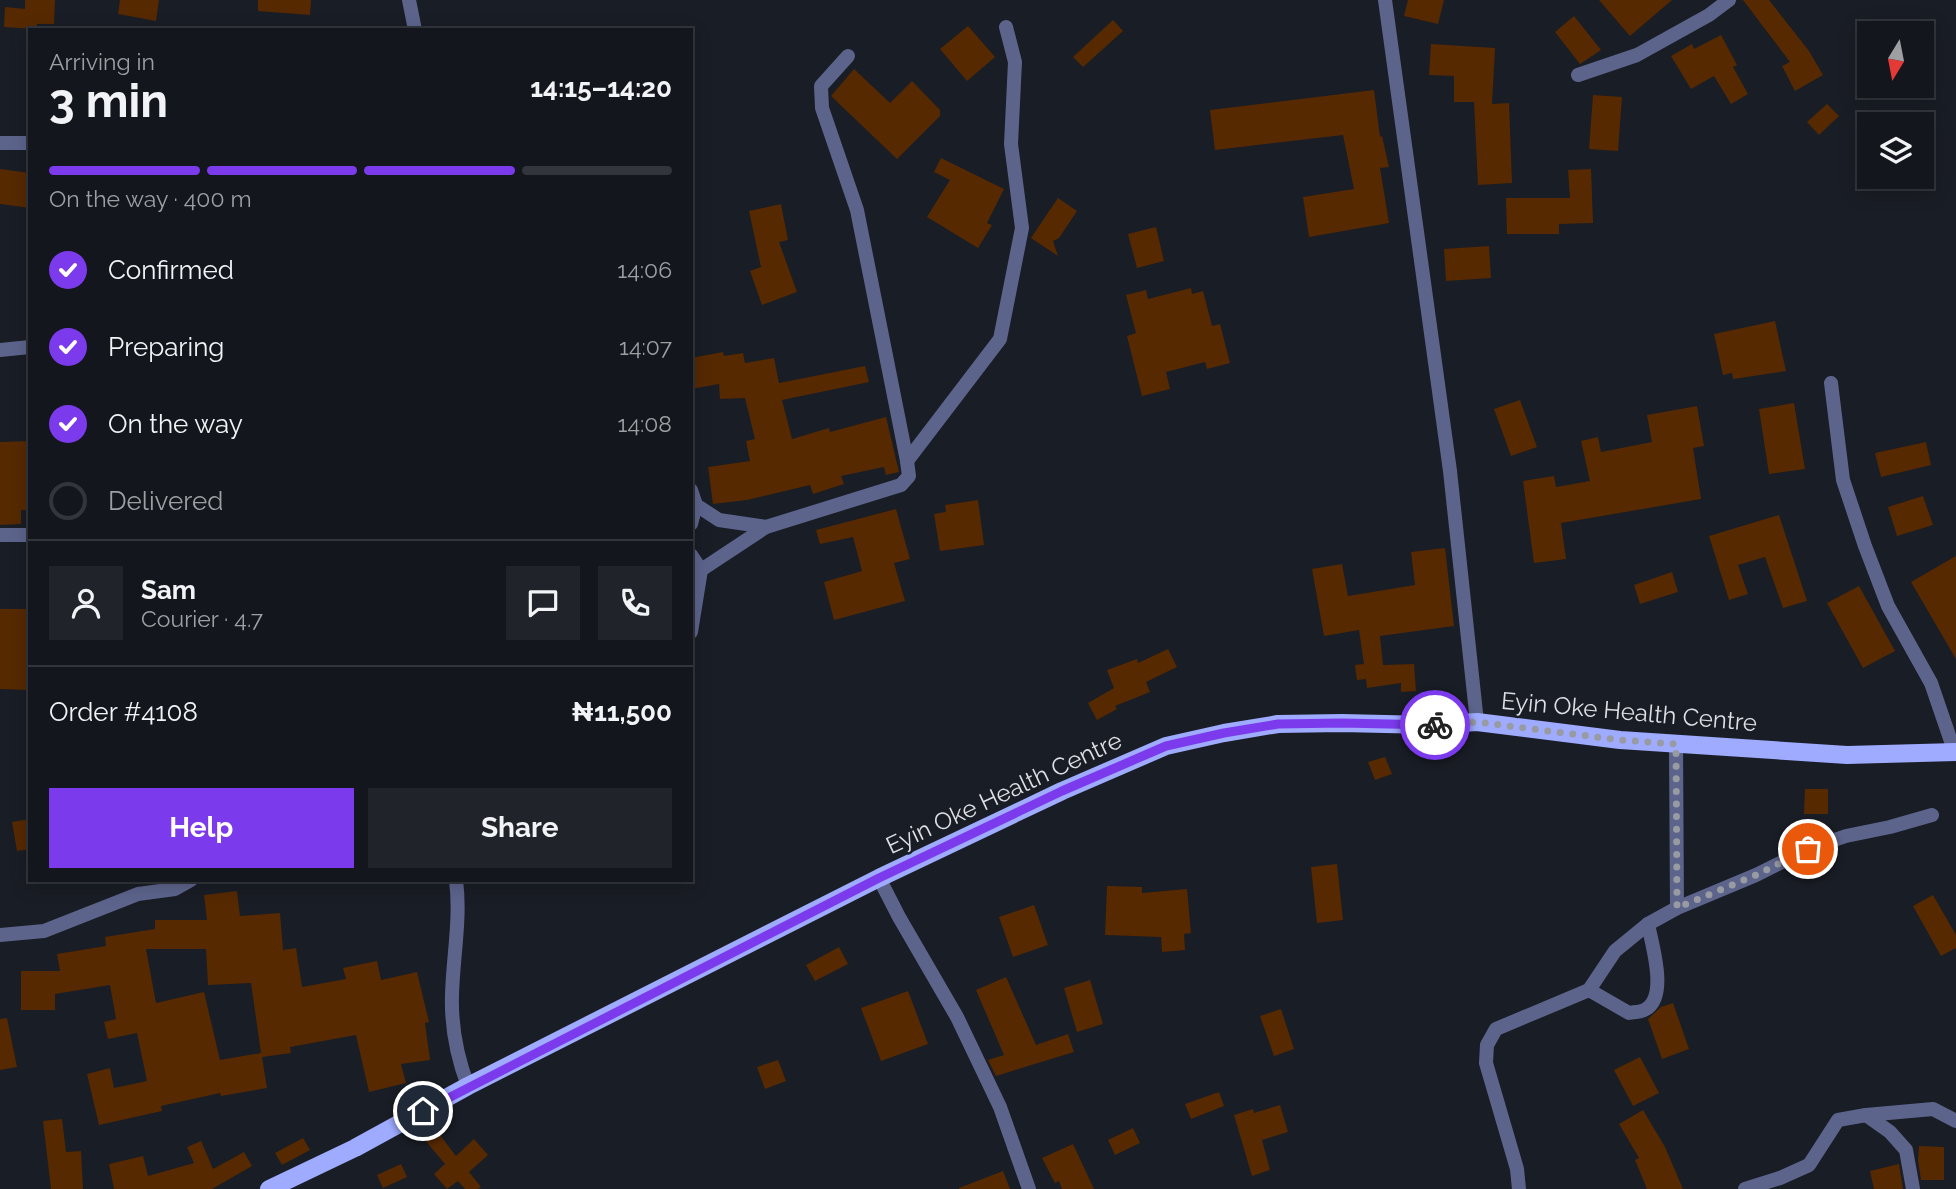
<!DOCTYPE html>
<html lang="en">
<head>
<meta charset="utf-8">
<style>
  :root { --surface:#13161c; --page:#202329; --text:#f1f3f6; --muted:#9d9fa3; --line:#32353b; --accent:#7c3aed }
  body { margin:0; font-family:Raleway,sans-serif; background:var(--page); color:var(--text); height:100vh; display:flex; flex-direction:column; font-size:26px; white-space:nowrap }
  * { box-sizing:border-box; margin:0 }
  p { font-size:23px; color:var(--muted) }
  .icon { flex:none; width:38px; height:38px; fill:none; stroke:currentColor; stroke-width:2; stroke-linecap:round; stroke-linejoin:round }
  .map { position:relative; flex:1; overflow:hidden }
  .drawer { position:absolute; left:28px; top:28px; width:665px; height:854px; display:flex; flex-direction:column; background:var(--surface); border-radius:0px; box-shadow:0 4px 18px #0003,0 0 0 2px var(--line) }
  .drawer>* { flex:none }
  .needle { width:46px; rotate:190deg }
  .buttons { position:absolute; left:1857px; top:21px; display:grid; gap:14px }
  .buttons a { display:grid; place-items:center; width:77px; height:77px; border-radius:0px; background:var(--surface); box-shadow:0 4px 18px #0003,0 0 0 2px var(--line); font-size:35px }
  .pin { position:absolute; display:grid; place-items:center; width:60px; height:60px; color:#fff; margin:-30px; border:4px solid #fff; border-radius:50%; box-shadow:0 2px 7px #0007 }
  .courier { position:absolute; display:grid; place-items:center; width:70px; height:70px; margin:-35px; border:5px solid #7c3aed; border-radius:50%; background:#fff; color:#222; box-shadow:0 2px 9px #0007 }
  .headline em { font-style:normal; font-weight:700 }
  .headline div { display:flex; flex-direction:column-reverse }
  .headline { display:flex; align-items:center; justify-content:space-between; height:119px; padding:0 21px }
  h1 { font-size:46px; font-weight:700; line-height:52px }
  .bar { display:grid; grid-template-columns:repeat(4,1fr); gap:10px 7px; align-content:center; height:84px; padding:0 21px }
  .bar i { height:9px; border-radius:5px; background:var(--line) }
  .bar .selected { background:var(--accent) }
  .bar p { grid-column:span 4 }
  .line { display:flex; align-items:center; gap:18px; padding:0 21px; border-top:2px solid var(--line) }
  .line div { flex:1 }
  .round { display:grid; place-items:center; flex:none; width:74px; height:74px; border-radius:0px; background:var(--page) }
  ol { padding:0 21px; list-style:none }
  li { display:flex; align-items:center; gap:21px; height:77px }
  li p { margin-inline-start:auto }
  li .icon { padding:7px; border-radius:50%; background:var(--accent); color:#fff; stroke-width:4 }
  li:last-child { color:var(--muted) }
  li i { width:38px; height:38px; border:4px solid var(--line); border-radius:50% }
  .primary-button { display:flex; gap:14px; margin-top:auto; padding:14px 21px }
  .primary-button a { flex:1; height:80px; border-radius:0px; background:var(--accent); color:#fff; font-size:28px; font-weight:700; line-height:80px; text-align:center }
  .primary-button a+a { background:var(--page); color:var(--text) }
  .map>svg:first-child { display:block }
  .building { fill:#562900; fill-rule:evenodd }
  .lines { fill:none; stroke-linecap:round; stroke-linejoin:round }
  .minor { stroke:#5d648c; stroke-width:14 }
  .primary { stroke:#9eabff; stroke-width:18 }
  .done { stroke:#989ba2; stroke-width:7; stroke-dasharray:0 12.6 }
  .route { stroke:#7c3aed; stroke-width:9 }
  .labels { text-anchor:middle; stroke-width:5; stroke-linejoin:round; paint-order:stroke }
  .street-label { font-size:24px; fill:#dcdfe5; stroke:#191d25 }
</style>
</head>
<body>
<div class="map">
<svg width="1956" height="1189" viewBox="0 0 1956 1189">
  <rect width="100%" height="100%" fill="#191d25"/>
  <g class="building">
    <polygon points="25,0 55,0 54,24 37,24 36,29 4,27 5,7 25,9"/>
    <polygon points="120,0 159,0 156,21 118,14"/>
    <polygon points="258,0 311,0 310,15 258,11"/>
    <polygon points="1408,0 1444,0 1438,24 1404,16"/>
    <polygon points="1599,0 1672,0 1630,36"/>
    <polygon points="1743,0 1769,0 1809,51 1823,75 1795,91 1782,66 1790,62"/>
    <polygon points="1574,16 1601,50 1580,64 1555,32"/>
    <polygon points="1113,20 1123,31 1083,67 1073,57"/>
    <polygon points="968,26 995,57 967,81 940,49"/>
    <polygon points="1721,35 1737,65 1733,67 1748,94 1731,104 1714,76 1691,89 1671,56 1692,44 1694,49"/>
    <polygon points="1431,44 1495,48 1492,104 1509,103 1512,183 1478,185 1474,102 1454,102 1454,76 1429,75"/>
    <polygon points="854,69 890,103 912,81 940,110 940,116 897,159 831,96"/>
    <polygon points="1374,90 1380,137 1382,136 1389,167 1380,168 1389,223 1309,237 1303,197 1354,189 1343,135 1215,150 1210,110"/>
    <polygon points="1593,95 1622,97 1618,151 1589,149"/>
    <polygon points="1827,104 1839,116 1819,135 1807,122"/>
    <polygon points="941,158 1004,189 987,223 992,225 978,248 927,217 950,180 934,172"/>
    <polygon points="0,169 30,173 30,208 0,204"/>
    <polygon points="1591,169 1593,223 1559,224 1559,234 1507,234 1506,198 1570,198 1568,170"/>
    <polygon points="1058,198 1077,211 1059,238 1053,241 1058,256 1031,238"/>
    <polygon points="781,204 788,240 779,242 797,292 762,305 750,271 761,267 749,211"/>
    <polygon points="1156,227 1164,261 1137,268 1128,234"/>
    <polygon points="1489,246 1491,278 1446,281 1444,249"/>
    <polygon points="1191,288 1192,294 1203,291 1212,326 1220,324 1230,363 1207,369 1205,362 1166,372 1170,389 1142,396 1127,336 1136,333 1126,295 1146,290 1148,299"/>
    <polygon points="1775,321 1786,371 1733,379 1732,373 1723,375 1714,334"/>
    <polygon points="723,352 724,356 743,353 745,363 774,358 779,383 865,366 869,382 782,400 792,439 829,428 830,432 886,417 899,472 886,475 884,467 841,476 844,484 813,494 810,485 747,500 713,504 708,467 750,461 746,441 755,439 745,398 720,399 719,384 691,389 691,358"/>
    <polygon points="1520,400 1537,447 1511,456 1494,409"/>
    <polygon points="1794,403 1805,469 1769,474 1759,409"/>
    <polygon points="1697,406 1704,446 1693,448 1701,499 1561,523 1566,559 1534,563 1523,481 1554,476 1556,487 1590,481 1581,441 1598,437 1601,452 1652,442 1647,415"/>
    <polygon points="30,441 30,510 21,510 21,524 0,525 0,442"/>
    <polygon points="1926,442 1931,465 1881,477 1875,453"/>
    <polygon points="1923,496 1933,525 1897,536 1888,507"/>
    <polygon points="978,500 984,545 940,551 934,514 946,512 945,505"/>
    <polygon points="896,509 910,559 894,563 905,601 834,620 824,582 862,571 853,537 820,544 816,530"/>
    <polygon points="1779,515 1807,601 1783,608 1765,557 1738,565 1748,594 1729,600 1709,536"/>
    <polygon points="1445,548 1454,626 1380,636 1383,665 1414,664 1416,691 1401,692 1401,683 1367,688 1366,679 1357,680 1355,665 1364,664 1359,630 1324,636 1312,569 1342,564 1348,596 1415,585 1411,552"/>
    <polygon points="1956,556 1956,659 1911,582"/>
    <polygon points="1672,572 1678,592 1640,604 1634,585"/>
    <polygon points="1859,586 1895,651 1863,668 1827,603"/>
    <polygon points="0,609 30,609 30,690 0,689"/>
    <polygon points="1168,649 1177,667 1146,682 1150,692 1115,706 1117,709 1097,720 1088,703 1114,688 1107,670 1137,659 1138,663"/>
    <polygon points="1385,757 1392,774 1375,780 1368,762"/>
    <polygon points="1805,789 1828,789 1828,814 1804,814"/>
    <polygon points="30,819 30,849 17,851 12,822"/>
    <polygon points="1337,864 1343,920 1317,923 1311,867"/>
    <polygon points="1107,886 1142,887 1142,893 1187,889 1191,933 1184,934 1185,950 1162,952 1161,937 1105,935"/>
    <path d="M237,891L240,916L280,913L283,950L296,948L302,987L346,979L343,968L377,961L381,980L417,972L429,1022L425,1023L430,1060L401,1064L406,1083L369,1092L356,1035L290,1047L291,1053L262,1057L267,1088L221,1096L220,1093L161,1106L162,1111L99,1125L87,1074L110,1068L114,1088L147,1081L137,1033L108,1039L104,1022L116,1019L110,985L55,994V1010H21V971H60L57,954L106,946L105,937L155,929V920H207L204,895ZM146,949H206L208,985L251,983L261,1053L220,1060L204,992L156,1003Z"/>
    <polygon points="1933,895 1956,935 1956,948 1941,956 1913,906"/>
    <polygon points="1034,905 1048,945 1013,957 999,917"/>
    <polygon points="839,947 848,964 815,981 806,965"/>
    <polygon points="1006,977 1036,1045 1068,1034 1074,1052 996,1076 988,1060 1004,1055 976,990"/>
    <polygon points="1090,980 1103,1024 1077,1032 1064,988"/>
    <polygon points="908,991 928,1044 881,1061 861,1008"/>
    <polygon points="1673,1003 1689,1049 1662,1059 1648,1019 1661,1007"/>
    <polygon points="1281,1009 1294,1049 1274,1056 1260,1016"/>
    <polygon points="7,1018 17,1067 0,1070 0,1019"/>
    <polygon points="1640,1057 1659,1093 1633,1106 1614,1070"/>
    <polygon points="778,1060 786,1081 765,1089 757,1067"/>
    <polygon points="1219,1092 1224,1106 1191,1119 1185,1104"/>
    <polygon points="1280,1105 1288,1132 1262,1140 1270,1170 1252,1176 1234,1115 1253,1109 1254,1113"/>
    <polygon points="1643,1110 1665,1147 1683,1189 1647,1189 1635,1160 1639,1158 1619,1124"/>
    <polygon points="62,1119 66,1152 81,1151 83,1189 51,1189 43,1121"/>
    <polygon points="1133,1128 1140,1143 1115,1155 1108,1140"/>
    <polygon points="436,1130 456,1156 474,1139 488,1155 469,1172 481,1187 478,1189 465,1189 458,1181 447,1189 434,1174 445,1164 424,1139"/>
    <polygon points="303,1138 310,1150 282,1165 275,1153"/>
    <polygon points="201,1141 213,1169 244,1152 252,1166 212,1189 114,1189 109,1164 143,1156 148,1176 194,1163 187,1147"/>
    <polygon points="1073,1144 1094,1189 1062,1189 1059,1181 1055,1183 1042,1158"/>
    <polygon points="1919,1146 1944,1147 1944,1180 1921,1180 1918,1160"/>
    <polygon points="401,1164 407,1177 383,1188 377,1175"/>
    <polygon points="1899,1164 1903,1189 1874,1189 1870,1171"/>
    <polygon points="1003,1171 1010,1189 959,1189 959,1188"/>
  </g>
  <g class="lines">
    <g class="minor">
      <polyline points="409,0 415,30"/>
      <polyline points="1385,0 1450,471 1477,722"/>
      <polyline points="848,56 821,86 822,108 857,210 907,461"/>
      <polyline points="1578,75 1637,55 1709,15 1729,0"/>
      <polyline points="0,143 30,143"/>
      <polyline points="0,350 30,347"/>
      <polyline points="1831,383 1843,480 1865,546 1888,606 1931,683 1955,753"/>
      <polyline points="691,490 696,505 691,524"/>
      <polyline points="696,505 719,520 766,527"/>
      <polyline points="0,535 30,535"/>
      <polyline points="691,555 701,570 691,632"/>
      <polyline points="701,570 766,527 901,485 909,476 907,461 1000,339 1022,228 1011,144 1015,62 1006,27"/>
      <polyline points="1676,744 1677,908"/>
      <polyline points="879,878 899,917 957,1017 1000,1107 1029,1189"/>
      <path d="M456,880C461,919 453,956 452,995C451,1027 457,1057 468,1086"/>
      <polyline points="0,935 44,931 138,894 175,889 191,880"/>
      <path d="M1589,990L1629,1013C1634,1012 1642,1012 1646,1009C1668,996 1652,945 1648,924"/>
      <polyline points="1866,1115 1933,1109 1956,1121"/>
      <polyline points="1519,1189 1517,1169 1486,1063 1487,1045 1496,1029 1589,990 1615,951 1648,924 1677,908 1756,875 1808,849 1846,836 1890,827 1932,815"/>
      <polyline points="1745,1189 1780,1178 1809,1165 1838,1120 1866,1115 1890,1132 1906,1150 1913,1189"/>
    </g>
    <polyline class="primary" points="269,1189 355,1148 468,1086 879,878 1062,791 1166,746 1224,733 1278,724 1342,723 1428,725 1477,722 1620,740 1847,755 1956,752"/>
  </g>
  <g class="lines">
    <polyline class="done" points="1435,725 1477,722 1620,740 1676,744 1677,908 1756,875 1808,849"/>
    <polyline class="route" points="423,1111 879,878 1062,791 1166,746 1224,733 1278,724 1342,723 1435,725"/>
  </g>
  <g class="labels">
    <g class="street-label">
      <text transform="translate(1629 712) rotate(5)" y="8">Eyin Oke Health Centre</text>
      <text transform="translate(1004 793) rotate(-25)" y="8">Eyin Oke Health Centre</text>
    </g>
  </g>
</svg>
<div class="buttons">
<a><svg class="needle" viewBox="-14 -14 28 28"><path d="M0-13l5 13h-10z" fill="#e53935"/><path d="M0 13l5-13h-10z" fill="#9d9fa3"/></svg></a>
<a><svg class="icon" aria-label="layers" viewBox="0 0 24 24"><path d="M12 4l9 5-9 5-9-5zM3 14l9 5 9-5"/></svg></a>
</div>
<div class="pin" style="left:1808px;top:849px;background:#ea580c"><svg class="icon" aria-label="bag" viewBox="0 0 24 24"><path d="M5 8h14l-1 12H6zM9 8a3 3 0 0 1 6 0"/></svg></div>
<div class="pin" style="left:423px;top:1111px;background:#1f2937"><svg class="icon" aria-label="home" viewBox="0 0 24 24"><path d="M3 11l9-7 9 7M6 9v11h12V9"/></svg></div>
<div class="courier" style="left:1435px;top:725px"><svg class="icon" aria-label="bike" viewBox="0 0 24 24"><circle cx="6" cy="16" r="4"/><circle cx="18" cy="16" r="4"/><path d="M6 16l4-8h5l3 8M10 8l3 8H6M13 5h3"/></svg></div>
<section class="drawer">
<div class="headline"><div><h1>3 min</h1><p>Arriving in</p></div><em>14:15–14:20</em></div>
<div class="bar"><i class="selected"></i><i class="selected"></i><i class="selected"></i><i></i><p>On the way · 400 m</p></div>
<ol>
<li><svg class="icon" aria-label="check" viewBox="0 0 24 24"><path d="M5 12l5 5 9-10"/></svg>Confirmed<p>14:06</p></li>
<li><svg class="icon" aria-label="check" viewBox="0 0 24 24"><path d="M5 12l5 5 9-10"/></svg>Preparing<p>14:07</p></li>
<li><svg class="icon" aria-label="check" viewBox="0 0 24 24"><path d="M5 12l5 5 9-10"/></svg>On the way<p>14:08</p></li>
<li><i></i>Delivered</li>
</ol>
<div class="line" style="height:126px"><a class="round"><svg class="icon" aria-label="person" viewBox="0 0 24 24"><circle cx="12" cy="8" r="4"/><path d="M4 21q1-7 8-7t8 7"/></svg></a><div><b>Sam</b><p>Courier · 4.7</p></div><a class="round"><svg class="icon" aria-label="chat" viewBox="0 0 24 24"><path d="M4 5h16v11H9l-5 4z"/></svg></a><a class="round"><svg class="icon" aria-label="phone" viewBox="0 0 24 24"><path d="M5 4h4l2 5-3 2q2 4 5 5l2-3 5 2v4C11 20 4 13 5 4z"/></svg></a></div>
<div class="line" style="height:91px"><div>Order #4108</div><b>₦11,500</b></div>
<div class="primary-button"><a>Help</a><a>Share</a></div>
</section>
</div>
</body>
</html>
